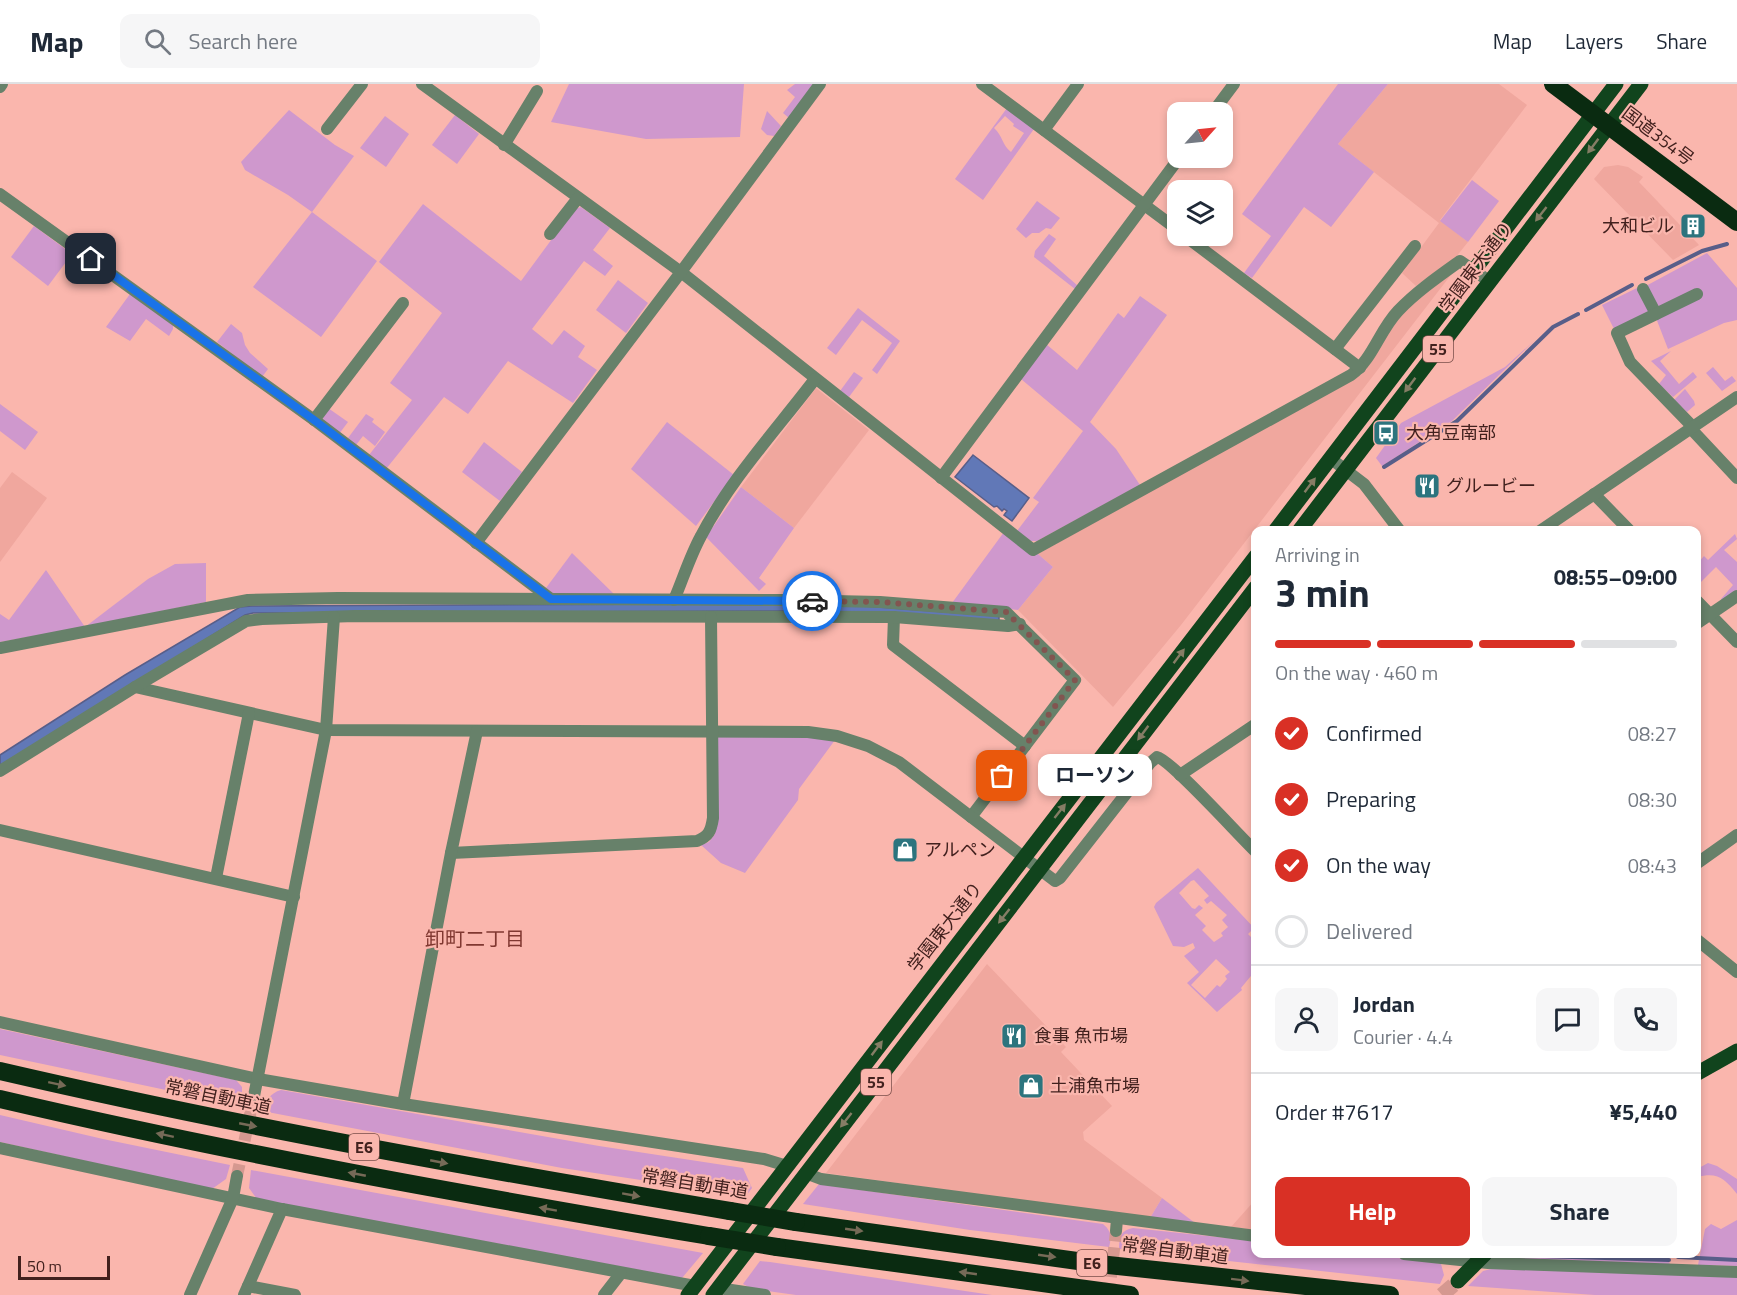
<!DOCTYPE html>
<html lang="en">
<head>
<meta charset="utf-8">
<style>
  :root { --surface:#fff; --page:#f6f6f7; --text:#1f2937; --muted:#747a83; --line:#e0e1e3; --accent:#d93025 }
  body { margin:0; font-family:"Titillium Web","Noto Sans JP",sans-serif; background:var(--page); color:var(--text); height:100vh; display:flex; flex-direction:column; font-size:22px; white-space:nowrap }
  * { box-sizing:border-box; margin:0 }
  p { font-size:20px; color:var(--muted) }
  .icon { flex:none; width:33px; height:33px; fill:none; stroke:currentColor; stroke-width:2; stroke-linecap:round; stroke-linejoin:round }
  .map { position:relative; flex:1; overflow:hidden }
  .drawer { position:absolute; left:1251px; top:442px; width:450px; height:732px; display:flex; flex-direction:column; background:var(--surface); border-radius:12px; box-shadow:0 3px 9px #0003 }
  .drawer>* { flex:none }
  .needle { width:39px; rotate:63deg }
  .controls { position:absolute; left:1167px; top:18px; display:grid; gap:12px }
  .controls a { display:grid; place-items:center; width:66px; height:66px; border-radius:12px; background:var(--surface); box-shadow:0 3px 9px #0003; font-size:30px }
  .scale { position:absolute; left:18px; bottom:15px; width:92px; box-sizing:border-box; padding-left:6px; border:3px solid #42211e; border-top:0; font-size:16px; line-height:21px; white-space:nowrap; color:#42211e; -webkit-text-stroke:4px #fab6ad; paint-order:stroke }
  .pin { position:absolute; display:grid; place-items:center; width:51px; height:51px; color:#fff; margin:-26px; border-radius:12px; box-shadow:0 3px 9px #0006 }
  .courier { position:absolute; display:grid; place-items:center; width:60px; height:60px; margin:-30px; border:4px solid #1a73e8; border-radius:50%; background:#fff; color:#222; box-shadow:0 2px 8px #0007 }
  .bubble { position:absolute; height:42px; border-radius:12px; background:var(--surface); box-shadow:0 3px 9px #0003; font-size:20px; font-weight:700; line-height:42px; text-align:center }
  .summary em { font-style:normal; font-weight:700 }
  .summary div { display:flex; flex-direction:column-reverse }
  .summary { display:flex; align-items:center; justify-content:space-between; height:102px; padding:0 24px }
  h1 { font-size:39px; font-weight:700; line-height:45px }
  .bar { display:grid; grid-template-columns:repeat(4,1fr); gap:9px 6px; align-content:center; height:72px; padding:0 24px }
  .bar i { height:8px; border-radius:4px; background:var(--line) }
  .bar .on { background:var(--accent) }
  .bar p { grid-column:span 4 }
  .line { display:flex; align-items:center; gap:15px; padding:0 24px; border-top:2px solid var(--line) }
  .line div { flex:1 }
  .round { display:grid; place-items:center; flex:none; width:63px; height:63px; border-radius:12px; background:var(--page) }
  ol { padding:0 24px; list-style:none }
  li { display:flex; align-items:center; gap:18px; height:66px }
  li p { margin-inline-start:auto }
  li .icon { padding:6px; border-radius:50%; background:var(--accent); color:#fff; stroke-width:4 }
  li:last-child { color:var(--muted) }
  li i { width:33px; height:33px; border:3px solid var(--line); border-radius:50% }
  .cta { display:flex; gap:12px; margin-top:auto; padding:12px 24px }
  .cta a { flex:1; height:69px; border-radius:12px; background:var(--accent); color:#fff; font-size:24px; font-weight:700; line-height:69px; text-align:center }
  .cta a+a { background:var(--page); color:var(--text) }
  header { display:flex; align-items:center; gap:36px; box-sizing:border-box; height:84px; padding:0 30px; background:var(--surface); border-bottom:2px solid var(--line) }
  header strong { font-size:28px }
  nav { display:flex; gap:33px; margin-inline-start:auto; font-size:21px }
  .search { width:420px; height:54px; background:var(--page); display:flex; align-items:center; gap:15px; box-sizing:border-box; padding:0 21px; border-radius:12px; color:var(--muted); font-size:22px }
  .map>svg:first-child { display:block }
  .built { fill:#f0a79e }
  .green { fill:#cf98cd; fill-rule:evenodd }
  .water { fill:#6178b7; stroke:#585e89; stroke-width:1.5 }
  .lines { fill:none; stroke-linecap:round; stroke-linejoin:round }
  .stream { stroke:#585e89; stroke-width:4 }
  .minor-tunnel { stroke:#d59890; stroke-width:12; stroke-dasharray:12 6; stroke-linecap:butt }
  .major-tunnel { stroke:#d59890; stroke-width:15; stroke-dasharray:15 8; stroke-linecap:butt }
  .minor { stroke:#67816a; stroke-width:12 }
  .major { stroke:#11441d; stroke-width:15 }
  .highway { stroke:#0a2b11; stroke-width:18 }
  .highway-bridge { stroke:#0a2b11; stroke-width:18 }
  .oneway { fill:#867d65 }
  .oneway2 { fill:#766a57 }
  .done { stroke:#825550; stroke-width:6; stroke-dasharray:0 10.8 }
  .route { stroke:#1a73e8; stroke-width:8 }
  .labels { text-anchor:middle; stroke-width:4.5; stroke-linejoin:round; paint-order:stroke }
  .shield { fill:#fab6ad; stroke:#794e49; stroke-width:1.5 }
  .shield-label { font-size:16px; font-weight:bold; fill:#42211e }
  .street-label { font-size:18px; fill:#42211e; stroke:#fab6ad }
  .poi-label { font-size:18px; fill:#42211e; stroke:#fab6ad; text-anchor:start }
  .neighbourhood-label { font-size:20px; fill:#803831; stroke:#fab6ad }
</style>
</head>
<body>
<header>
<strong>Map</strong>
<div class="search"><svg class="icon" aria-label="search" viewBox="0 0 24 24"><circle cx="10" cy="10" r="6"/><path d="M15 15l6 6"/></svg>Search here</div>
<nav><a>Map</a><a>Layers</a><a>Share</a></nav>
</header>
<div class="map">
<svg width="1737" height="1211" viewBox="0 0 1737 1211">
  <rect width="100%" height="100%" fill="#fab6ad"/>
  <g class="built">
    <polygon points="1388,0 1499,0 1527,21 1440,136 1468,158 1456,173 1416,202 1402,189 1439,139 1338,60"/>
    <polygon points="1618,81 1628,83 1643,93 1639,98 1699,161 1673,176 1594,95 1604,83"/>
    <polygon points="1457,183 1181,541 1113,623 1018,526 1053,483 1038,470 1357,291 1400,228"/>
    <polygon points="816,304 869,346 794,444 741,403"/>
    <polygon points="12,388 47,414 0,478 0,404"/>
    <polygon points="987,880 1066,963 1061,968 1112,1022 1083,1048 1084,1056 1162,1114 1150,1134 826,1089"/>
    <polygon points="1255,1116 1255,1146 1231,1143"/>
  </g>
  <g class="green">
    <polygon points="569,0 744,0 740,53 646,55 551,38"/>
    <polygon points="795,0 813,0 789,34 783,29 795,13 787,6"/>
    <polygon points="1338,0 1388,0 1338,60 1374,88 1331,143 1304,123 1252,194 1244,189 1271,152 1242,130"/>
    <path d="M1007,24L1034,45L983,116L955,95ZM1005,32L1014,40L1013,42L1024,49L1011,68C1002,61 1003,52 994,44Z"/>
    <polygon points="289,26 335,61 354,72 312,128 377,177 321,253 253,203 312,128 288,111 245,86 241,78"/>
    <polygon points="767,27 781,42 774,52 767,51 761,45"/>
    <polygon points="455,31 479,50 457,80 432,61"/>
    <polygon points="385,32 409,50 386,83 360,64"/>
    <polygon points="1472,96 1499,117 1468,158 1440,137"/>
    <polygon points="1037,117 1060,134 1051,145 1046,144 1039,149 1032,149 1026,154 1016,145"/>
    <polygon points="423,120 521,197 574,125 581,123 610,144 593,166 613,182 605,192 584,177 532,245 552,261 564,246 585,262 578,273 597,286 573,319 508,277 468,330 444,313 386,385 369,371 412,316 390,299 442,229 379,178"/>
    <polygon points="34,142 72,170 48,202 11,173"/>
    <polygon points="1049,150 1056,155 1044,172 1078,202 1075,205 1034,173 1035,167"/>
    <polygon points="1707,169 1737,204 1737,236 1724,239 1668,265 1644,203"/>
    <polygon points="618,196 648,219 626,249 596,226"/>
    <polygon points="1639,203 1652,229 1615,247 1602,221"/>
    <polygon points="130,210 173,241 173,245 169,252 146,235 130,257 106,243"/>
    <polygon points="1140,212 1167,231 1090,338 1116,365 1140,401 1037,457 1031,457 1017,447 1039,418 1033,414 1083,347 1021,295 1046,260 1077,286 1118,229 1124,234"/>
    <polygon points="858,224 900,257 877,290 872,286 892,259 862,236 836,271 827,264"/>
    <polygon points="231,240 242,249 245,261 250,269 268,285 262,293 217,258"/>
    <polygon points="1535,256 1452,337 1382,382 1376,374 1401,339 1505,283"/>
    <polygon points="1671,267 1660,277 1679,300 1693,288 1697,293 1673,313 1659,300 1666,291 1651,277"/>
    <polygon points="1713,283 1725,297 1732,292 1736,297 1722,307 1706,289"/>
    <polygon points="854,288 863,294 849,313 840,307"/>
    <polygon points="1685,305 1694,317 1695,321 1687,328 1674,316"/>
    <polygon points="0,320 38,348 25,366 0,347"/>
    <polygon points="328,324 348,338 339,350 324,339 323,334"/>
    <polygon points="366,330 374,335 372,338 385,348 375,362 363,352 356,361 348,354"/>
    <polygon points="667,338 734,391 696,442 631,385"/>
    <polygon points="484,358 522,388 500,417 462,388"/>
    <polygon points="741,403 794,444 759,494 766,500 759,507 706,453"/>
    <polygon points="1004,448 1031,469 1038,470 1053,483 1018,526 952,519"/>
    <polygon points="1735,450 1737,455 1724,466 1737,478 1737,506 1723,517 1721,515 1733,501 1716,483 1697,502 1697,480 1704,472 1708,476"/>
    <polygon points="572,469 616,512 554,510 546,504"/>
    <polygon points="206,479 206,518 85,543 0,558 0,530 9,536 46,486 85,543 148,495 175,480"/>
    <polygon points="717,652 808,653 835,656 799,705 798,716 745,789 721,779 701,761 709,758 715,750"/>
    <path d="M1198,784L1255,845V847L1253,845L1248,850L1255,857V887L1241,904L1242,906L1217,928L1187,899L1199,888L1184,872L1195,864L1193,859L1184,863L1173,862L1154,823L1156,819ZM1194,796L1209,812L1204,816L1207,820L1211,817L1227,831L1222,836L1228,843L1221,849L1223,852L1214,858L1202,846L1206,842L1195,831L1203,824L1199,821L1195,825L1192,824L1179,809L1191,797ZM1216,875L1230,888L1225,892L1227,895L1220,903L1217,901L1205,914L1191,901Z"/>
    <polygon points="0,945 236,996 242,1003 242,1022 0,971"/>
    <path d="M281,1006L599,1062L743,1084L752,1104L746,1112L562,1084L262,1027C266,1017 270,1009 281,1006Z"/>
    <polygon points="0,1031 103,1055 230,1081 226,1095 212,1105 0,1058"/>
    <path d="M1708,1079L1717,1082L1737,1095V1110C1724,1094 1718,1088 1697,1093V1085Z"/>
    <polygon points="251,1086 703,1169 682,1194 257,1115 249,1104"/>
    <path d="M819,1100L1103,1140C1111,1147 1112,1152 1109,1163L970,1146L803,1120Z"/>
    <polygon points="1162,1114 1195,1139 1150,1134"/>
    <polygon points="1737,1136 1737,1182 1698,1181 1705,1145 1711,1140 1721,1145"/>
    <path d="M1133,1144L1255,1157L1256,1170H1365L1431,1178L1441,1180L1444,1191L1440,1200L1119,1165C1119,1153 1121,1146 1133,1144Z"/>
    <polygon points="1503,1170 1653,1173 1652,1170 1667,1170 1670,1181 1502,1174"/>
    <polygon points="760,1177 770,1178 992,1211 796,1211 752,1205 743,1200"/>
    <polygon points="1495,1184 1737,1193 1737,1211 1595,1211 1468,1202 1483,1187"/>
  </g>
  <g class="water">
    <polygon points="973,371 1029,414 1012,437 1004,431 1007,427 1004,425 1002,427 997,422 994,423 955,393"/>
    <polygon points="676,520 865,522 999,532 999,537 791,527 253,529 245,531 0,683 0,671 125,591 240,523 252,522"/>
  </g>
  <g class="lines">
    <g class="stream">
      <polyline points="1646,195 1702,167 1727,160"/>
      <polyline points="1586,226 1632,201"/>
      <polyline points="1384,383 1457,337 1553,243 1578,230"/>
      <polyline points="1506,1171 1669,1176"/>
      <polyline points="1678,1173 1737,1176"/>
    </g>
    <g class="minor-tunnel">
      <polyline points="237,1092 254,1012"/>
      <polyline points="1109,1211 1116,1147"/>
    </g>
    <polyline class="major-tunnel" points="1442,1211 1458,1197"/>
    <g class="minor">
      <path d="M422,0L681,188L1033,466L1351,291C1373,275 1379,247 1398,227C1416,208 1439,192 1460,177L1489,197"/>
      <polyline points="982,0 1178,146"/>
      <polyline points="0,3 2,0"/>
      <polyline points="1213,28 1234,0"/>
      <polyline points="327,45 362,0"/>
      <polyline points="1044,46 1078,0"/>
      <polyline points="504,61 537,7"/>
      <polyline points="0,110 317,338 551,515"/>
      <polyline points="550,150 578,114"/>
      <polyline points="1185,152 1360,284"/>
      <polyline points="1643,205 1656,230"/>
      <polyline points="1697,210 1617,249 1630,278 1690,340 1694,348 1737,394"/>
      <polyline points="1335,265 1415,162"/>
      <polyline points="314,336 403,219"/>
      <polyline points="1330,374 1364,400 1400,447"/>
      <polyline points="941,394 1179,74"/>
      <polyline points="1594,410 1630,447"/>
      <polyline points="1540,447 1737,313"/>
      <polyline points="476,459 681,188 820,0"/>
      <path d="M674,516C683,495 690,472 701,452C730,396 777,345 815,295"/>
      <polyline points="1696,516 1737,558"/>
      <polyline points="894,533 893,561 1025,662"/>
      <polyline points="1696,540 1737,512"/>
      <polyline points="0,564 248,516 338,514 787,516 880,518 1006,528 1075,596 971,733"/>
      <path d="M135,603L326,646L808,648L837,652L868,662L899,678L1055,797L1060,794L1150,679L1157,673C1171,676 1240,753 1256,768"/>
      <polyline points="0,687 135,603 246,537 262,535 355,532 894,533 1008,542 1020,540"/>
      <polyline points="1180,691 1256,640"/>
      <polyline points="0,746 294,813"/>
      <path d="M451,769L697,757C709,752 711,747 713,734L711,533"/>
      <polyline points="1696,780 1737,751"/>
      <polyline points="216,794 249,629"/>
      <polyline points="1696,855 1737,888"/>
      <polyline points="0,938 258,995 403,1020 764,1075 787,1082"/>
      <polyline points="254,1012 326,646 334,533"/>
      <polyline points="403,1020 451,769 477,647"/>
      <polyline points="0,1064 282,1125 695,1202"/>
      <polyline points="805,1089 821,1095 1256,1152"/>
      <polyline points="1116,1147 1117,1135"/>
      <polyline points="1404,1170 1488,1179 1737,1188"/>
      <polyline points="248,1202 295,1211"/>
      <polyline points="718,1204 765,1211"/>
      <polyline points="190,1211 233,1114 237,1092"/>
      <polyline points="244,1211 282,1125"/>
      <polyline points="604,1211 621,1189"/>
    </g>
    <g class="major">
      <polyline points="1275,447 1616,0"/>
      <polyline points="1299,447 1641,0"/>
      <polyline points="1696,990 1737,967"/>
      <polyline points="1458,1197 1485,1170"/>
      <polyline points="688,1211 1256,472"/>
      <polyline points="713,1211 1256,503"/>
    </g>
    <g class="highway">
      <polyline points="1553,0 1737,138"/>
      <path d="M0,987C241,1043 485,1086 730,1127"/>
      <path d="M0,1015C235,1070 472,1112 709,1152"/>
      <polyline points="796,1138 1099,1180 1390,1211"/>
      <polyline points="777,1163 1130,1211"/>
    </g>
    <g class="highway-bridge">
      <polyline points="730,1127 796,1138"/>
      <polyline points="709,1152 777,1163"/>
    </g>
  </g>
  <defs><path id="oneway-solid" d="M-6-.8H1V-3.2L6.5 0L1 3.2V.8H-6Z" transform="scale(1.5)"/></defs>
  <g class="oneway">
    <use href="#oneway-solid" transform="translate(1593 62) rotate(127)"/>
    <use href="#oneway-solid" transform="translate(1541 130) rotate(128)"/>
    <use href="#oneway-solid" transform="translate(1410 301) rotate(127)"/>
    <use href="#oneway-solid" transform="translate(1310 401) rotate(-53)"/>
    <use href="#oneway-solid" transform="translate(1179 572) rotate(-53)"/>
    <use href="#oneway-solid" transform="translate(1143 649) rotate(127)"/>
    <use href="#oneway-solid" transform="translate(1060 727) rotate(-52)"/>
    <use href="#oneway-solid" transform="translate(1004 832) rotate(128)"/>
    <use href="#oneway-solid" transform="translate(877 964) rotate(-53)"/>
    <use href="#oneway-solid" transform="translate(846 1036) rotate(128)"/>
  </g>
  <g class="oneway2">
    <use href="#oneway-solid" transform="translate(57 1000) rotate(12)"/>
    <use href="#oneway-solid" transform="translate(248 1041) rotate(11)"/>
    <use href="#oneway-solid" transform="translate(165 1051) rotate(-168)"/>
    <use href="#oneway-solid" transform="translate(439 1078) rotate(11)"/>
    <use href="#oneway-solid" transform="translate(357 1090) rotate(-169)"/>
    <use href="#oneway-solid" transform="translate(631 1111) rotate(10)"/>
    <use href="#oneway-solid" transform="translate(548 1125) rotate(-170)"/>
    <use href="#oneway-solid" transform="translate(854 1146) rotate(8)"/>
    <use href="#oneway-solid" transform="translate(1047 1172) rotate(8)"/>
    <use href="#oneway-solid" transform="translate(968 1189) rotate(-172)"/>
    <use href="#oneway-solid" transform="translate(1240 1196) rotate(7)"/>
  </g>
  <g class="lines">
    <polyline class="done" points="812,517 880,518 1006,528 1075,596 1002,692"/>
    <polyline class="route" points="91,175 314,336 551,515 812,517"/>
  </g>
  <defs>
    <symbol id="building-square" viewBox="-11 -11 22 22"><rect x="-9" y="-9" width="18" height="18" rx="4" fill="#2c747e" stroke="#fab6ad"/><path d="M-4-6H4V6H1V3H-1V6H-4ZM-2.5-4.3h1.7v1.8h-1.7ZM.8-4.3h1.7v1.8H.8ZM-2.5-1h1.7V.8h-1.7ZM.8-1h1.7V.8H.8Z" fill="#fff"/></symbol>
    <symbol id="bus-square" viewBox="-11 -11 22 22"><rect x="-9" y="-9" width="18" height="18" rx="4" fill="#2c747e" stroke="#fab6ad"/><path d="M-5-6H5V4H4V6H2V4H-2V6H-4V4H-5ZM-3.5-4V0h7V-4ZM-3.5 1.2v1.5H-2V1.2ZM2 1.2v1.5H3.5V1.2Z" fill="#fff"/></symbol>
    <symbol id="restaurant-square" viewBox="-11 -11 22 22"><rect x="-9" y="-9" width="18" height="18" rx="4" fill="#2c747e" stroke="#fab6ad"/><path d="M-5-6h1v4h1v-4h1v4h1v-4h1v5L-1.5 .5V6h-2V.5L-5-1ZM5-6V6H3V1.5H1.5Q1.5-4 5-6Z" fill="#fff"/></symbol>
    <symbol id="shop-square" viewBox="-11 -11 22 22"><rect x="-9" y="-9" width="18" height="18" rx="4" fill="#2c747e" stroke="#fab6ad"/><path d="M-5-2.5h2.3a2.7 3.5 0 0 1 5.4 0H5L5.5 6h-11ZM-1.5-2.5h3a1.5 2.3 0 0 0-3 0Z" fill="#fff"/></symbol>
  </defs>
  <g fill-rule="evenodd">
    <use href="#building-square" x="1678" y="127" width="30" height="30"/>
    <use href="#bus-square" x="1371" y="334" width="30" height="30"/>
    <use href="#restaurant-square" x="1412" y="387" width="30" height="30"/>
    <use href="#shop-square" x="890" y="751" width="30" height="30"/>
    <use href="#restaurant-square" x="999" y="937" width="30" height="30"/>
    <use href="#shop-square" x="1016" y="987" width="30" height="30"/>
  </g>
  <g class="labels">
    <g class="shield">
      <rect x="1423" y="252" width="30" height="26" rx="4.5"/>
      <rect x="861" y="985" width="30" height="26" rx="4.5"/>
      <rect x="349" y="1050" width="30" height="26" rx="4.5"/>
      <rect x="1077" y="1166" width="30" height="26" rx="4.5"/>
    </g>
    <g class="shield-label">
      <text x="1438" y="271">55</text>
      <text x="876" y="1004">55</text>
      <text x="364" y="1069">E6</text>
      <text x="1092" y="1185">E6</text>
    </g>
    <g class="street-label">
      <text transform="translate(1658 52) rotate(37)" y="6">国道354号</text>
      <text transform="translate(1476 183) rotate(-53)" y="6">学園東大通り</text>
      <text transform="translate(945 843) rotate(-52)" y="6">学園東大通り</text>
      <text transform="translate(218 1013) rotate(12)" y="6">常磐自動車道</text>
      <text transform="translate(695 1100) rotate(9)" y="6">常磐自動車道</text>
      <text transform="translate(1175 1167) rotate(7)" y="6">常磐自動車道</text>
    </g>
    <g class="poi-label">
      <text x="1674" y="148" text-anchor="end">大和ビル</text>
      <text x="1406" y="355">大角豆南部</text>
      <text x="1446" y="408">グルービー</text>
      <text x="924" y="772">アルペン</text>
      <text x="1034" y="958">食事 魚市場</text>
      <text x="1050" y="1008">土浦魚市場</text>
    </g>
    <g class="neighbourhood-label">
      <text x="475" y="862">卸町二丁目</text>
    </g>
  </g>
</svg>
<div class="controls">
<a><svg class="needle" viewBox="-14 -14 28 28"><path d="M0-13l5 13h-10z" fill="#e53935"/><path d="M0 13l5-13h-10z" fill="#747a83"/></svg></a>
<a><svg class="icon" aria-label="layers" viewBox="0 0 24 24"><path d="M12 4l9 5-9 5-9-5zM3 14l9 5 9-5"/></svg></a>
</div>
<div class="scale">50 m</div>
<div class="pin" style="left:1002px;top:692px;background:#ea580c"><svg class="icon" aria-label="bag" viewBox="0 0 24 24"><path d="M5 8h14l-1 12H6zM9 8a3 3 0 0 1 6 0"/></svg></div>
<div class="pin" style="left:91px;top:175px;background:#1f2937"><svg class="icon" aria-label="home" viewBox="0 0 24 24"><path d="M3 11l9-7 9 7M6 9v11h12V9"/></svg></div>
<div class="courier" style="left:812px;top:517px"><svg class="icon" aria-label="car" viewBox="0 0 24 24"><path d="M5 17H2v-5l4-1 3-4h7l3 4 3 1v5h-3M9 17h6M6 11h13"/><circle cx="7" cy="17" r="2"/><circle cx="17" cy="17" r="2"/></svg></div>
<div class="bubble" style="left:1038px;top:670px;width:114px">ローソン</div>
<section class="drawer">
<div class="summary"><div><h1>3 min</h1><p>Arriving in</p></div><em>08:55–09:00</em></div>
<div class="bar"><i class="on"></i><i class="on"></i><i class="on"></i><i></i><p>On the way · 460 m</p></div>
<ol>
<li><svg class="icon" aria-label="check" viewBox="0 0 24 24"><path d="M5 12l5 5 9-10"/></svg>Confirmed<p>08:27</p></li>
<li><svg class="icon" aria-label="check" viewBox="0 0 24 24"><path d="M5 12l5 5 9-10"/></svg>Preparing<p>08:30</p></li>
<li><svg class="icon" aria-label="check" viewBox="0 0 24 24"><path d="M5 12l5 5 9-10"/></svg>On the way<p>08:43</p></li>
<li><i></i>Delivered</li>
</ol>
<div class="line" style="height:108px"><a class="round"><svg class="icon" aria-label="person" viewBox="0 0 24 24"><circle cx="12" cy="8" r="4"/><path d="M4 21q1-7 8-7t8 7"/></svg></a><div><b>Jordan</b><p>Courier · 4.4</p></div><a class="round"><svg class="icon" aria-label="chat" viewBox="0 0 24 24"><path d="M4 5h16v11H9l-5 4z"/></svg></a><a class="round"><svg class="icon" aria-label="phone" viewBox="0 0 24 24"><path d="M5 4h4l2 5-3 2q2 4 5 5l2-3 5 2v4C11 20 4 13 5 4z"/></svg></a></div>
<div class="line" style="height:78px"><div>Order #7617</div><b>¥5,440</b></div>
<div class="cta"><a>Help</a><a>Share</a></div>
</section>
</div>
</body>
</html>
